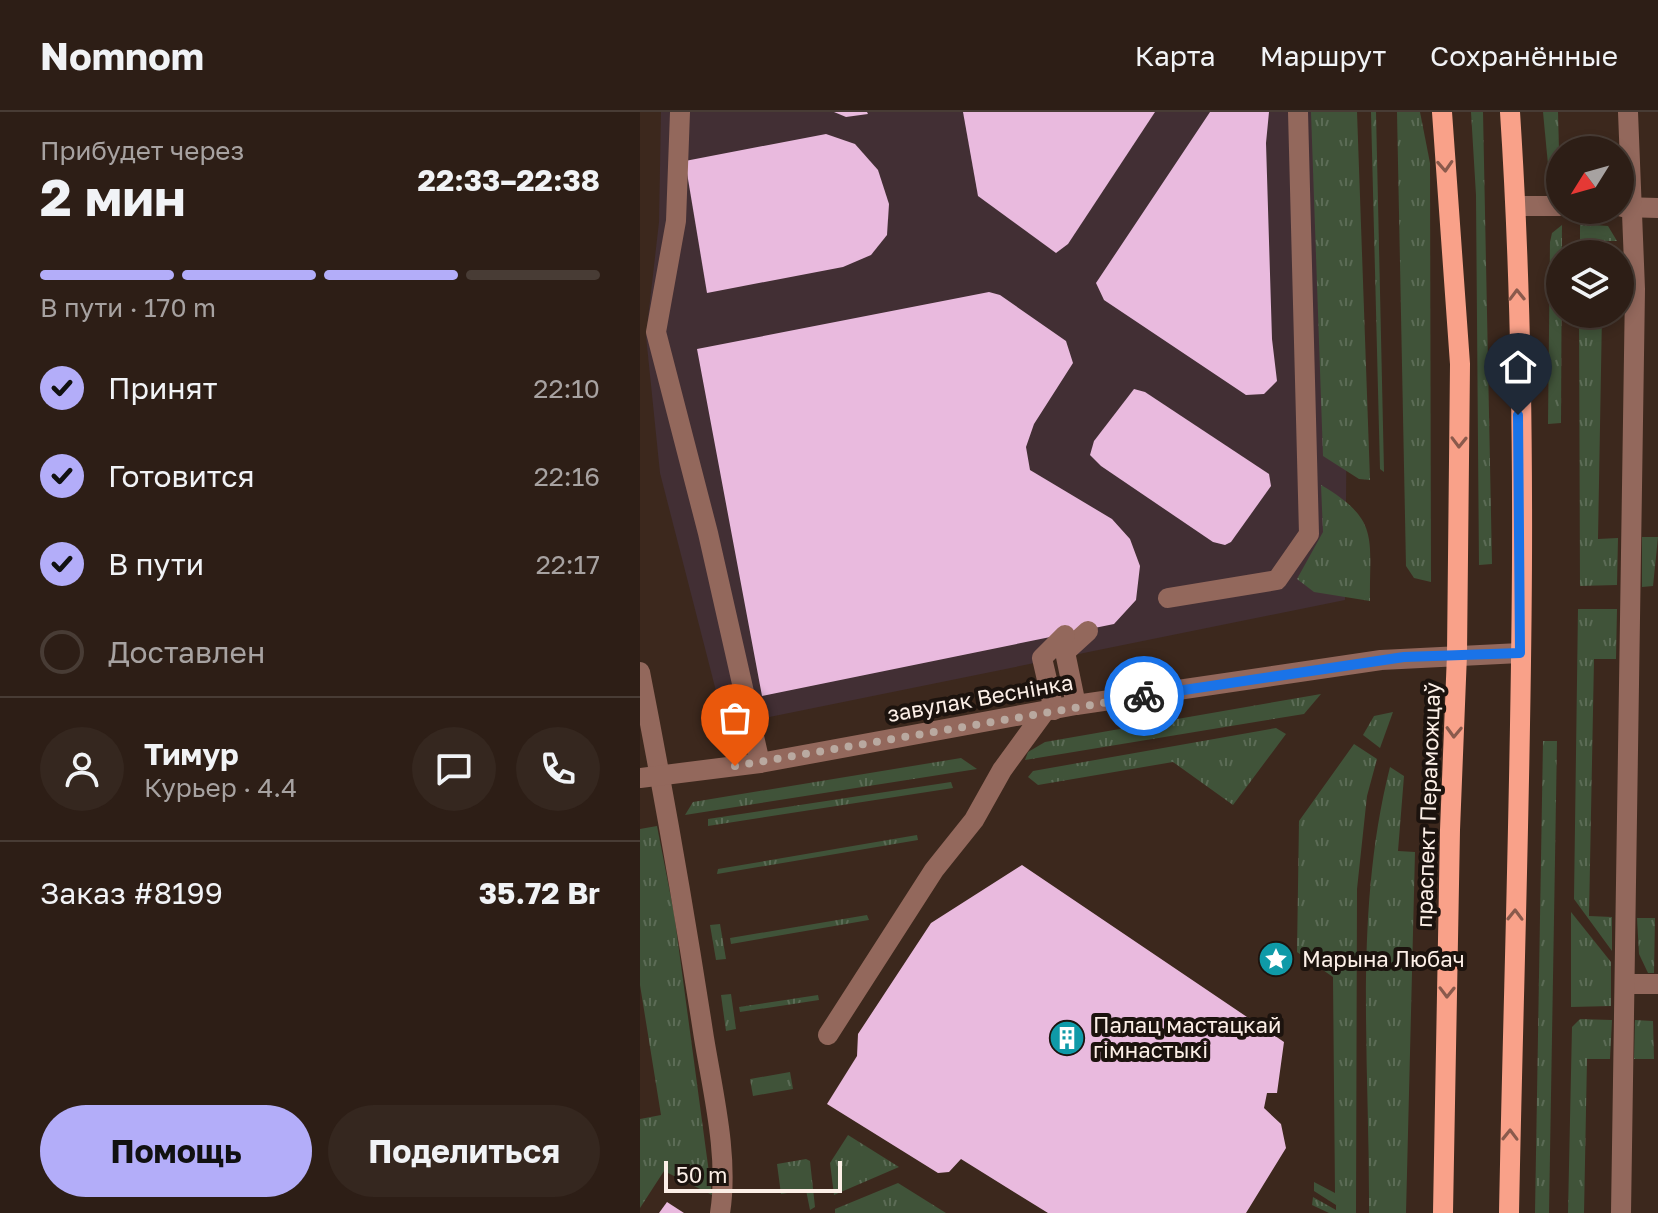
<!DOCTYPE html>
<html lang="ru">
<head>
<meta charset="utf-8">
<style>
  :root { --surface:#2d1e16; --page:#35271f; --text:#f1f3f6; --muted:#a7a2a1; --line:#483c35; --accent:#b3adf9 }
  body { margin:0; font-family:"Golos Text",sans-serif; background:var(--page); color:var(--text); height:100vh; display:flex; flex-direction:column; font-size:30px; white-space:nowrap }
  * { box-sizing:border-box; margin:0 }
  p { font-size:26px; color:var(--muted) }
  .icon { flex:none; width:44px; height:44px; fill:none; stroke:currentColor; stroke-width:2; stroke-linecap:round; stroke-linejoin:round }
  .map { position:relative; flex:1; overflow:hidden }
  .details { display:flex; flex-direction:column; background:var(--surface); width:640px }
  .details>* { flex:none }
  .needle { width:52px; rotate:233deg }
  .controls { position:absolute; left:906px; top:24px; display:grid; gap:16px }
  .controls a { display:grid; place-items:center; width:88px; height:88px; border-radius:50%; background:var(--surface); box-shadow:0 4px 12px #0003,0 0 0 2px var(--line); font-size:40px }
  .scale { position:absolute; left:24px; bottom:20px; width:178px; box-sizing:border-box; padding-left:8px; border:4px solid #fcefe7; border-top:0; font-size:22px; line-height:28px; white-space:nowrap; color:#fcefe7; -webkit-text-stroke:6px #1c130e; paint-order:stroke }
  .pin { position:absolute; display:grid; place-items:center; width:68px; height:68px; color:#fff; margin:-82px -34px; border-radius:50% 50% 50% 0; rotate:-45deg; box-shadow:0 0 8px #0007 }
  .pin .icon { rotate:45deg }
  .courier { position:absolute; display:grid; place-items:center; width:80px; height:80px; margin:-40px; border:6px solid #1a73e8; border-radius:50%; background:#fff; color:#222; box-shadow:0 2px 10px #0007 }
  .headline em { font-style:normal; font-weight:700 }
  .headline div { display:flex; flex-direction:column-reverse }
  .headline { display:flex; align-items:center; justify-content:space-between; height:136px; padding:0 40px }
  h1 { font-size:52px; font-weight:700; line-height:60px }
  .bar { display:grid; grid-template-columns:repeat(4,1fr); gap:12px 8px; align-content:center; height:96px; padding:0 40px }
  .bar i { height:10px; border-radius:6px; background:var(--line) }
  .bar .current { background:var(--accent) }
  .bar p { grid-column:span 4 }
  .line { display:flex; align-items:center; gap:20px; padding:0 40px; border-top:2px solid var(--line) }
  .line div { flex:1 }
  .round { display:grid; place-items:center; flex:none; width:84px; height:84px; border-radius:42px; background:var(--page) }
  ol { padding:0 40px; list-style:none }
  li { display:flex; align-items:center; gap:24px; height:88px }
  li p { margin-inline-start:auto }
  li .icon { padding:8px; border-radius:50%; background:var(--accent); color:#111; stroke-width:4 }
  li:last-child { color:var(--muted) }
  li i { width:44px; height:44px; border:4px solid var(--line); border-radius:50% }
  .button { display:flex; gap:16px; margin-top:auto; padding:16px 40px }
  .button a { flex:1; height:92px; border-radius:48px; background:var(--accent); color:#111; font-size:32px; font-weight:700; line-height:92px; text-align:center }
  .button a+a { background:var(--page); color:var(--text) }
  header { display:flex; align-items:center; gap:48px; box-sizing:border-box; height:112px; padding:0 40px; background:var(--surface); border-bottom:2px solid var(--line) }
  header strong { font-size:38px }
  nav { display:flex; gap:44px; margin-inline-start:auto; font-size:28px }
  main { display:flex; flex:1; min-height:0 }
  .map>svg:first-child { display:block }
  .commercial { fill:#422f34 }
  .grass { fill:url(#grass-tufts) }
  .building { fill:#e9bade }
  .lines { fill:none; stroke-linecap:round; stroke-linejoin:round }
  .minor { stroke:#93685c; stroke-width:20 }
  .major { stroke:#f9a189; stroke-width:20 }
  .oneway { stroke:#8a5a4c }
  .done { stroke:#b9a9a0; stroke-width:8; stroke-dasharray:0 14.4 }
  .route { stroke:#1a73e8; stroke-width:10 }
  .labels { text-anchor:middle; stroke-width:8; stroke-linejoin:round; paint-order:stroke }
  .street-label { font-size:22px; fill:#fcefe7; stroke:#1c130e }
  .poi-label { font-size:22px; fill:#fcefe7; stroke:#1c130e; text-anchor:start }
</style>
</head>
<body>
<header>
<strong>Nomnom</strong>
<nav><a>Карта</a><a>Маршрут</a><a>Сохранённые</a></nav>
</header>
<main>
<section class="details">
<div class="headline"><div><h1>2 мин</h1><p>Прибудет через</p></div><em>22:33–22:38</em></div>
<div class="bar"><i class="current"></i><i class="current"></i><i class="current"></i><i></i><p>В пути · 170 m</p></div>
<ol>
<li><svg class="icon" aria-label="check" viewBox="0 0 24 24"><path d="M5 12l5 5 9-10"/></svg>Принят<p>22:10</p></li>
<li><svg class="icon" aria-label="check" viewBox="0 0 24 24"><path d="M5 12l5 5 9-10"/></svg>Готовится<p>22:16</p></li>
<li><svg class="icon" aria-label="check" viewBox="0 0 24 24"><path d="M5 12l5 5 9-10"/></svg>В пути<p>22:17</p></li>
<li><i></i>Доставлен</li>
</ol>
<div class="line" style="height:144px"><a class="round"><svg class="icon" aria-label="person" viewBox="0 0 24 24"><circle cx="12" cy="8" r="4"/><path d="M4 21q1-7 8-7t8 7"/></svg></a><div><b>Тимур</b><p>Курьер · 4.4</p></div><a class="round"><svg class="icon" aria-label="chat" viewBox="0 0 24 24"><path d="M4 5h16v11H9l-5 4z"/></svg></a><a class="round"><svg class="icon" aria-label="phone" viewBox="0 0 24 24"><path d="M5 4h4l2 5-3 2q2 4 5 5l2-3 5 2v4C11 20 4 13 5 4z"/></svg></a></div>
<div class="line" style="height:104px"><div>Заказ #8199</div><b>35.72 Br</b></div>
<div class="button"><a>Помощь</a><a>Поделиться</a></div>
</section>
<div class="map">
<svg width="1018" height="1101" viewBox="0 0 1018 1101">
  <defs>
    <pattern id="grass-tufts" width="24" height="20" patternUnits="userSpaceOnUse" patternTransform="scale(2)"><rect width="24" height="20" fill="#405339"/><path d="M3 7l-1-3M5 7V3M7 7l1-3M15 17l-1-3M17 17v-4M19 17l1-3" fill="none" stroke="#5c6c56"/></pattern>
  </defs>
  <rect width="100%" height="100%" fill="#3c281d"/>
  <polygon class="commercial" points="21,0 710,0 705,488 85,614 20,361 6,224 19,110"/>
  <g class="grass">
    <polygon points="671,0 717,0 730,368 719,367 683,344"/>
    <polygon points="731,0 736,0 744,360 740,357"/>
    <polygon points="757,0 780,0 790,51 791,470 774,466 766,454"/>
    <polygon points="831,0 843,0 852,452 839,453 836,83"/>
    <polygon points="903,0 918,0 920,77 909,63"/>
    <polygon points="940,112 968,114 977,129 940,129"/>
    <polygon points="922,113 921,311 908,312 910,130 912,121"/>
    <polygon points="939,202 962,202 958,427 978,426 977,473 940,474"/>
    <path d="M681,373C741,408 729,427 730,489L674,480L657,467L683,420Z"/>
    <polygon points="1002,425 1018,425 1013,474 1002,475"/>
    <polygon points="938,497 977,497 976,547 954,547 949,804 972,805 972,839 934,787"/>
    <polygon points="681,582 664,602 385,648 388,640 405,630"/>
    <polygon points="753,600 740,636 723,623 734,604"/>
    <polygon points="636,616 646,622 593,693 533,650 398,673 388,665 393,659"/>
    <polygon points="903,629 917,629 909,1101 895,1101"/>
    <polygon points="714,632 737,647 727,684 717,777 716,1101 689,1101 672,1093 673,1085 696,1098 696,1093 674,1079 674,1070 695,1081 693,865 657,840 659,709"/>
    <polygon points="321,646 337,657 45,703 53,690"/>
    <path d="M750,655L764,664L758,739L775,740L766,1101H729C730,952 713,801 750,655Z"/>
    <polygon points="311,670 313,676 68,714 68,707"/>
    <polygon points="17,714 34,801 72,1083 24,1059 0,1096 0,1007 21,1003 0,873 0,717"/>
    <polygon points="277,723 278,728 77,762 78,757"/>
    <polygon points="931,800 971,850 971,894 931,895"/>
    <polygon points="227,803 229,808 91,832 90,826"/>
    <polygon points="997,806 1015,806 1014,861 1008,861 999,842"/>
    <polygon points="80,812 86,847 76,848 70,813"/>
    <polygon points="91,882 96,917 86,919 81,883"/>
    <polygon points="178,883 179,888 100,900 99,895"/>
    <polygon points="940,907 972,908 970,947 947,947 944,1101 928,1101 932,915"/>
    <polygon points="995,908 1013,909 1014,947 994,947"/>
    <polygon points="150,960 153,977 113,984 110,967"/>
    <polygon points="208,1023 259,1055 194,1083 190,1051"/>
    <polygon points="166,1047 170,1049 175,1095 170,1098 166,1078 141,1082 137,1052"/>
    <polygon points="258,1071 306,1101 195,1101 195,1097"/>
  </g>
  <g class="building">
    <polygon points="194,0 227,0 228,2 206,5"/>
    <polygon points="323,0 515,0 428,132 416,141 338,84"/>
    <polygon points="570,0 629,0 626,31 632,227 637,269 624,282 606,283 464,188 456,171"/>
    <polygon points="186,22 215,32 238,58 249,92 247,123 231,143 203,155 67,181 45,49"/>
    <polygon points="349,180 360,183 426,229 433,251 394,312 386,335 390,358 472,407 490,427 500,454 496,488 474,512 122,584 57,237"/>
    <polygon points="494,277 505,280 629,362 631,374 591,430 585,433 573,430 461,354 450,343 454,329"/>
    <polygon points="382,753 644,930 637,981 627,981 624,996 641,1012 646,1036 606,1101 408,1101 321,1047 309,1060 298,1061 187,992 217,944 218,922 291,811"/>
    <polygon points="27,1090 44,1101 19,1101"/>
  </g>
  <g class="lines">
    <g class="minor">
      <polyline points="40,0 36,109 16,220 68,421 120,651"/>
      <polyline points="876,94 920,94"/>
      <polyline points="982,95 1018,96"/>
      <polyline points="528,486 637,468 669,422 658,0"/>
      <path d="M0,560C24,682 45,803 64,926C73,981 89,1045 80,1101"/>
      <polyline points="436,593 425,540 448,519"/>
      <polyline points="414,598 402,546 425,523"/>
      <polyline points="0,666 120,651 436,593 741,548 880,541"/>
      <polyline points="986,872 1018,872"/>
      <polyline points="188,923 294,758 334,708 362,658 405,599"/>
      <polyline points="981,1101 995,177 988,0"/>
    </g>
    <g class="major">
      <polyline points="802,0 820,252 817,542 810,718 803,1101"/>
      <path d="M869,1101C876,735 894,366 870,0"/>
    </g>
  </g>
  <defs><path id="oneway-chevron" d="M-2-3.5L2.5 0L-2 3.5" fill="none" stroke-width="1.6" stroke-linecap="round" stroke-linejoin="round" transform="scale(2)"/></defs>
  <g class="oneway">
    <use href="#oneway-chevron" transform="translate(805 54) rotate(87)"/>
    <use href="#oneway-chevron" transform="translate(877 183) rotate(-91)"/>
    <use href="#oneway-chevron" transform="translate(819 330) rotate(91)"/>
    <use href="#oneway-chevron" transform="translate(814 620) rotate(92)"/>
    <use href="#oneway-chevron" transform="translate(875 803) rotate(-89)"/>
    <use href="#oneway-chevron" transform="translate(807 880) rotate(91)"/>
    <use href="#oneway-chevron" transform="translate(870 1023) rotate(-89)"/>
  </g>
  <g class="lines">
    <polyline class="done" points="95,654 504,584"/>
    <polyline class="route" points="504,584 764,545 880,541 878,303"/>
  </g>
  <defs>
    <symbol id="sight-disc" viewBox="-11 -11 22 22"><circle r="9.5" fill="#0f9aa8" stroke="#1c130e"/><path d="M0-6L1.8-2.2L6-1.7L2.9 1.2L3.7 5.4L0 3.3L-3.7 5.4L-2.9 1.2L-6-1.7L-1.8-2.2Z" fill="#fff"/></symbol>
    <symbol id="building-disc" viewBox="-11 -11 22 22"><circle r="9.5" fill="#0f9aa8" stroke="#1c130e"/><path d="M-4-6H4V6H1V3H-1V6H-4ZM-2.5-4.3h1.7v1.8h-1.7ZM.8-4.3h1.7v1.8H.8ZM-2.5-1h1.7V.8h-1.7ZM.8-1h1.7V.8H.8Z" fill="#fff"/></symbol>
  </defs>
  <g fill-rule="evenodd">
    <use href="#sight-disc" x="616" y="827" width="40" height="40"/>
    <use href="#building-disc" x="407" y="906" width="40" height="40"/>
  </g>
  <g class="labels">
    <g class="street-label">
      <text transform="translate(340 586) rotate(-10)" y="8">завулак Веснінка</text>
      <text transform="translate(788 693) rotate(-88)" y="8">праспект Пераможцаў</text>
    </g>
    <g class="poi-label">
      <text x="662" y="855">Марына Любач</text>
      <text x="453" y="921">Палац мастацкай<tspan x="453" dy="25">гімнастыкі</tspan></text>
    </g>
  </g>
</svg>
<div class="controls">
<a><svg class="needle" viewBox="-14 -14 28 28"><path d="M0-13l5 13h-10z" fill="#e53935"/><path d="M0 13l5-13h-10z" fill="#a7a2a1"/></svg></a>
<a><svg class="icon" aria-label="layers" viewBox="0 0 24 24"><path d="M12 4l9 5-9 5-9-5zM3 14l9 5 9-5"/></svg></a>
</div>
<div class="scale">50 m</div>
<div class="pin" style="left:95px;top:654px;background:#ea580c"><svg class="icon" aria-label="bag" viewBox="0 0 24 24"><path d="M5 8h14l-1 12H6zM9 8a3 3 0 0 1 6 0"/></svg></div>
<div class="pin" style="left:878px;top:303px;background:#1f2937"><svg class="icon" aria-label="home" viewBox="0 0 24 24"><path d="M3 11l9-7 9 7M6 9v11h12V9"/></svg></div>
<div class="courier" style="left:504px;top:584px"><svg class="icon" aria-label="bike" viewBox="0 0 24 24"><circle cx="6" cy="16" r="4"/><circle cx="18" cy="16" r="4"/><path d="M6 16l4-8h5l3 8M10 8l3 8H6M13 5h3"/></svg></div>
</div>
</main>
</body>
</html>
